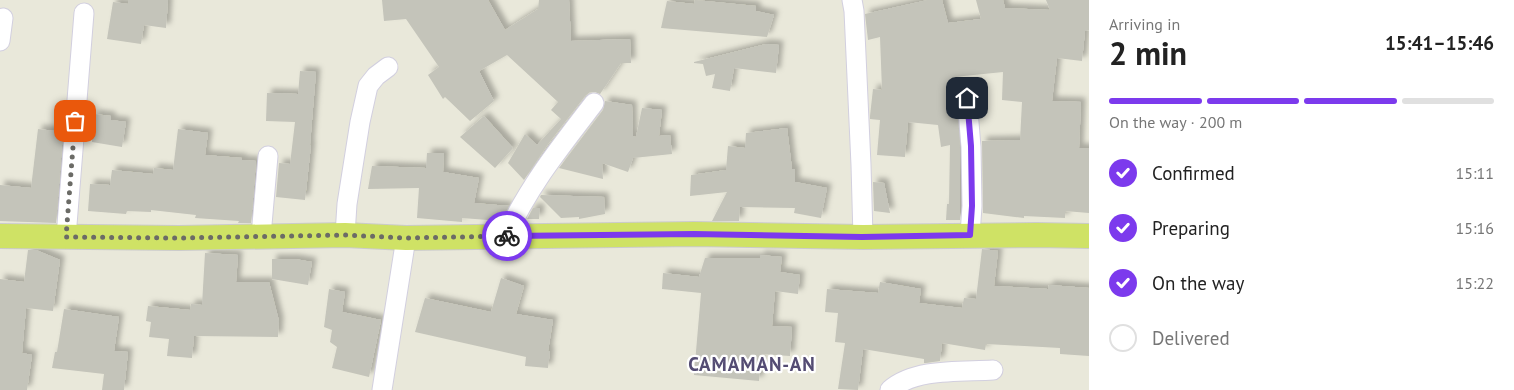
<!DOCTYPE html>
<html lang="en">
<head>
<meta charset="utf-8">
<style>
  :root { --surface:#fff; --page:#f6f6f6; --text:#222; --muted:#767676; --line:#e0e0e0; --accent:#7c3aed }
  body { margin:0; font-family:"PT Sans",sans-serif; background:var(--page); color:var(--text); height:100vh; display:flex; flex-direction:column; font-size:19px; white-space:nowrap }
  * { box-sizing:border-box; margin:0 }
  p { font-size:16px; color:var(--muted) }
  .icon { flex:none; width:28px; height:28px; fill:none; stroke:currentColor; stroke-width:2; stroke-linecap:round; stroke-linejoin:round }
  .map { position:relative; flex:1; overflow:hidden }
  .side { display:flex; flex-direction:column; background:var(--surface); width:425px }
  .side>* { flex:none }
  .pin { position:absolute; display:grid; place-items:center; width:42px; height:42px; color:#fff; margin:-21px; border-radius:10px; box-shadow:0 2px 8px #0006 }
  .courier { position:absolute; display:grid; place-items:center; width:50px; height:50px; margin:-25px; border:4px solid #7c3aed; border-radius:50%; background:#fff; color:#222; box-shadow:0 1px 6px #0007 }
  .summary em { font-style:normal; font-weight:700 }
  .summary div { display:flex; flex-direction:column-reverse }
  .summary { display:flex; align-items:center; justify-content:space-between; height:85px; padding:0 20px }
  h1 { font-size:32px; font-weight:700; line-height:38px }
  .bar { display:grid; grid-template-columns:repeat(4,1fr); gap:8px 5px; align-content:center; height:60px; padding:0 20px }
  .bar i { height:6px; border-radius:4px; background:var(--line) }
  .bar .selected { background:var(--accent) }
  .bar p { grid-column:span 4 }
  ol { padding:0 20px; list-style:none }
  li { display:flex; align-items:center; gap:15px; height:55px }
  li p { margin-inline-start:auto }
  li .icon { padding:5px; border-radius:50%; background:var(--accent); color:#fff; stroke-width:4 }
  li:last-child { color:var(--muted) }
  li i { width:28px; height:28px; border:2px solid var(--line); border-radius:50% }
  main { display:flex; flex:1; min-height:0 }
  .map>svg:first-child { display:block }
  .building { fill:#c4c4ba; filter:url(#shadow) }
  .lines { fill:none; stroke-linecap:round; stroke-linejoin:round }
  .minor-casing { stroke:#d2cfdf; stroke-width:21 }
  .major-casing { stroke:#cbcbcb; stroke-width:26 }
  .minor { stroke:#fff; stroke-width:19 }
  .major { stroke:#cfe265; stroke-width:24 }
  .done { stroke:#6b6b66; stroke-width:5; stroke-dasharray:0 9 }
  .route { stroke:#7c3aed; stroke-width:6 }
  .labels { text-anchor:middle; stroke-width:4.5; stroke-linejoin:round; paint-order:stroke }
  .district-label { font-size:19px; font-weight:bold; letter-spacing:1px; fill:#544c73; stroke:#fff }
</style>
</head>
<body>
<main>
<div class="map">
<svg width="1089" height="390" viewBox="0 0 1089 390">
  <defs>
    <filter id="shadow"><feDropShadow dx="4.5" dy="-4.5" stdDeviation="2.5" flood-color="#0004"/></filter>
  </defs>
  <rect width="100%" height="100%" fill="#e9e8da"/>
  <g class="building">
    <polygon points="128,0 168,0 166,28 144,25 141,44 107,39 113,2 128,4"/>
    <polygon points="382,0 488,0 505,30 538,9 539,0 569,0 571,41 630,39 631,63 621,63 600,94 595,92 590,92 585,96 548,144 524,180 508,163 525,134 537,145 561,119 551,110 558,102 507,55 479,71 494,101 470,121 445,97 443,99 428,75 439,67 406,19 384,21"/>
    <polygon points="695,0 756,6 756,11 774,15 767,37 661,28 667,1 694,4"/>
    <polygon points="928,0 942,0 948,23 981,19 976,0 1003,0 1005,8 1050,10 1046,0 1089,0 1089,30 1085,31 1082,61 1057,58 1052,101 1081,102 1079,148 1089,148 1089,213 1065,211 1065,218 1024,216 1024,218 983,213 982,141 1020,140 1022,102 1002,100 1003,72 954,77 957,94 960,148 960,220 946,220 947,204 949,204 950,145 941,147 938,125 908,122 905,157 877,155 880,120 870,119 870,116 873,89 882,90 880,37 868,40 865,14"/>
    <polygon points="766,44 779,45 776,73 734,68 730,91 712,88 715,74 706,76 703,64 694,63 694,62"/>
    <polygon points="300,71 316,72 310,145 311,145 305,200 276,197 279,163 290,164 295,122 266,121 267,93 298,94"/>
    <polygon points="605,101 632,105 633,136 636,137 642,108 662,110 659,136 670,135 672,154 633,158 628,172 602,163 603,179 559,168 603,110"/>
    <polygon points="94,114 111,116 111,120 126,122 122,147 92,142"/>
    <polygon points="484,116 513,148 495,168 460,137"/>
    <polygon points="787,128 792,169 795,169 795,182 827,188 821,218 794,213 795,208 740,207 739,221 712,221 727,192 690,196 691,175 726,170 728,146 745,148 746,133"/>
    <polygon points="38,129 63,132 56,223 0,221 0,185 31,188"/>
    <polygon points="178,129 208,133 205,155 242,158 242,160 256,161 251,223 238,223 239,221 195,218 196,215 151,210 151,212 127,211 126,214 88,211 90,184 110,185 112,170 153,174 154,168 173,170"/>
    <polygon points="427,153 444,153 443,172 479,178 474,203 509,206 501,221 462,218 462,222 417,218 419,188 368,189 372,166 426,168"/>
    <polygon points="873,182 884,183 890,213 874,211"/>
    <polygon points="541,195 604,197 605,214 579,219 579,217 561,218 540,197"/>
    <polygon points="533,208 540,208 539,219 527,219"/>
    <polygon points="982,249 998,251 994,286 1048,289 1049,285 1089,288 1089,356 1060,354 1060,348 986,344 985,350 942,343 940,361 926,363 924,363 924,359 863,349 858,390 838,389 845,343 835,342 838,313 825,312 827,289 878,293 880,282 921,289 919,303 962,308 964,298 976,299"/>
    <polygon points="28,250 36,250 60,260 53,311 26,308 22,353 32,355 27,390 0,390 0,279 24,282"/>
    <polygon points="205,253 238,255 236,282 269,282 279,321 278,337 194,336 192,358 167,356 169,339 149,337 151,322 146,321 148,306 190,310 191,304 202,305"/>
    <polygon points="760,255 782,257 780,272 800,275 798,294 775,291 772,326 792,327 790,356 761,354 759,381 694,375 701,293 662,289 663,273 699,277 705,258 760,258"/>
    <polygon points="272,259 295,259 312,262 308,285 272,279"/>
    <polygon points="501,278 524,286 516,314 553,320 548,351 550,351 548,368 525,366 526,357 415,332 425,298 491,312"/>
    <polygon points="329,289 345,292 342,312 381,320 369,377 332,368 337,347 330,342 332,330 324,327"/>
    <polygon points="64,309 119,317 114,351 128,352 124,390 102,390 104,374 52,368 55,352 57,352"/>
  </g>
  <g class="lines">
    <defs>
      <g id="minor">
        <polyline points="852,0 854,11 861,165 863,237"/>
        <polyline points="0,41 3,18"/>
        <polyline points="967,98 971,147 972,206 970,235"/>
        <polyline points="345,235 347,204 360,122 368,86 376,76 388,67"/>
        <polyline points="261,236 268,156"/>
        <path d="M506,236C528,187 561,146 594,103"/>
        <polyline points="66,237 84,13"/>
        <polyline points="382,390 406,238"/>
        <path d="M890,390C915,368 961,372 993,370"/>
      </g>
      <polyline id="major" points="0,236 179,238 345,235 406,238 694,234 863,237 1037,235 1089,236"/>
    </defs>
    <use href="#minor" class="minor-casing"/>
    <use href="#major" class="major-casing"/>
    <use href="#minor" class="minor"/>
    <use href="#major" class="major"/>
  </g>
  <g class="lines">
    <polyline class="done" points="75,121 66,237 179,238 345,235 406,238 507,236"/>
    <polyline class="route" points="507,236 694,234 862,237 970,235 972,206 971,146 967,98"/>
  </g>
  <g class="labels">
    <g class="district-label">
      <text x="752" y="371">CAMAMAN-AN</text>
    </g>
  </g>
</svg>
<div class="pin" style="left:75px;top:121px;background:#ea580c"><svg class="icon" aria-label="bag" viewBox="0 0 24 24"><path d="M5 8h14l-1 12H6zM9 8a3 3 0 0 1 6 0"/></svg></div>
<div class="pin" style="left:967px;top:98px;background:#1f2937"><svg class="icon" aria-label="home" viewBox="0 0 24 24"><path d="M3 11l9-7 9 7M6 9v11h12V9"/></svg></div>
<div class="courier" style="left:507px;top:236px"><svg class="icon" aria-label="bike" viewBox="0 0 24 24"><circle cx="6" cy="16" r="4"/><circle cx="18" cy="16" r="4"/><path d="M6 16l4-8h5l3 8M10 8l3 8H6M13 5h3"/></svg></div>
</div>
<section class="side">
<div class="summary"><div><h1>2 min</h1><p>Arriving in</p></div><em>15:41–15:46</em></div>
<div class="bar"><i class="selected"></i><i class="selected"></i><i class="selected"></i><i></i><p>On the way · 200 m</p></div>
<ol>
<li><svg class="icon" aria-label="check" viewBox="0 0 24 24"><path d="M5 12l5 5 9-10"/></svg>Confirmed<p>15:11</p></li>
<li><svg class="icon" aria-label="check" viewBox="0 0 24 24"><path d="M5 12l5 5 9-10"/></svg>Preparing<p>15:16</p></li>
<li><svg class="icon" aria-label="check" viewBox="0 0 24 24"><path d="M5 12l5 5 9-10"/></svg>On the way<p>15:22</p></li>
<li><i></i>Delivered</li>
</ol>
</section>
</main>
</body>
</html>
